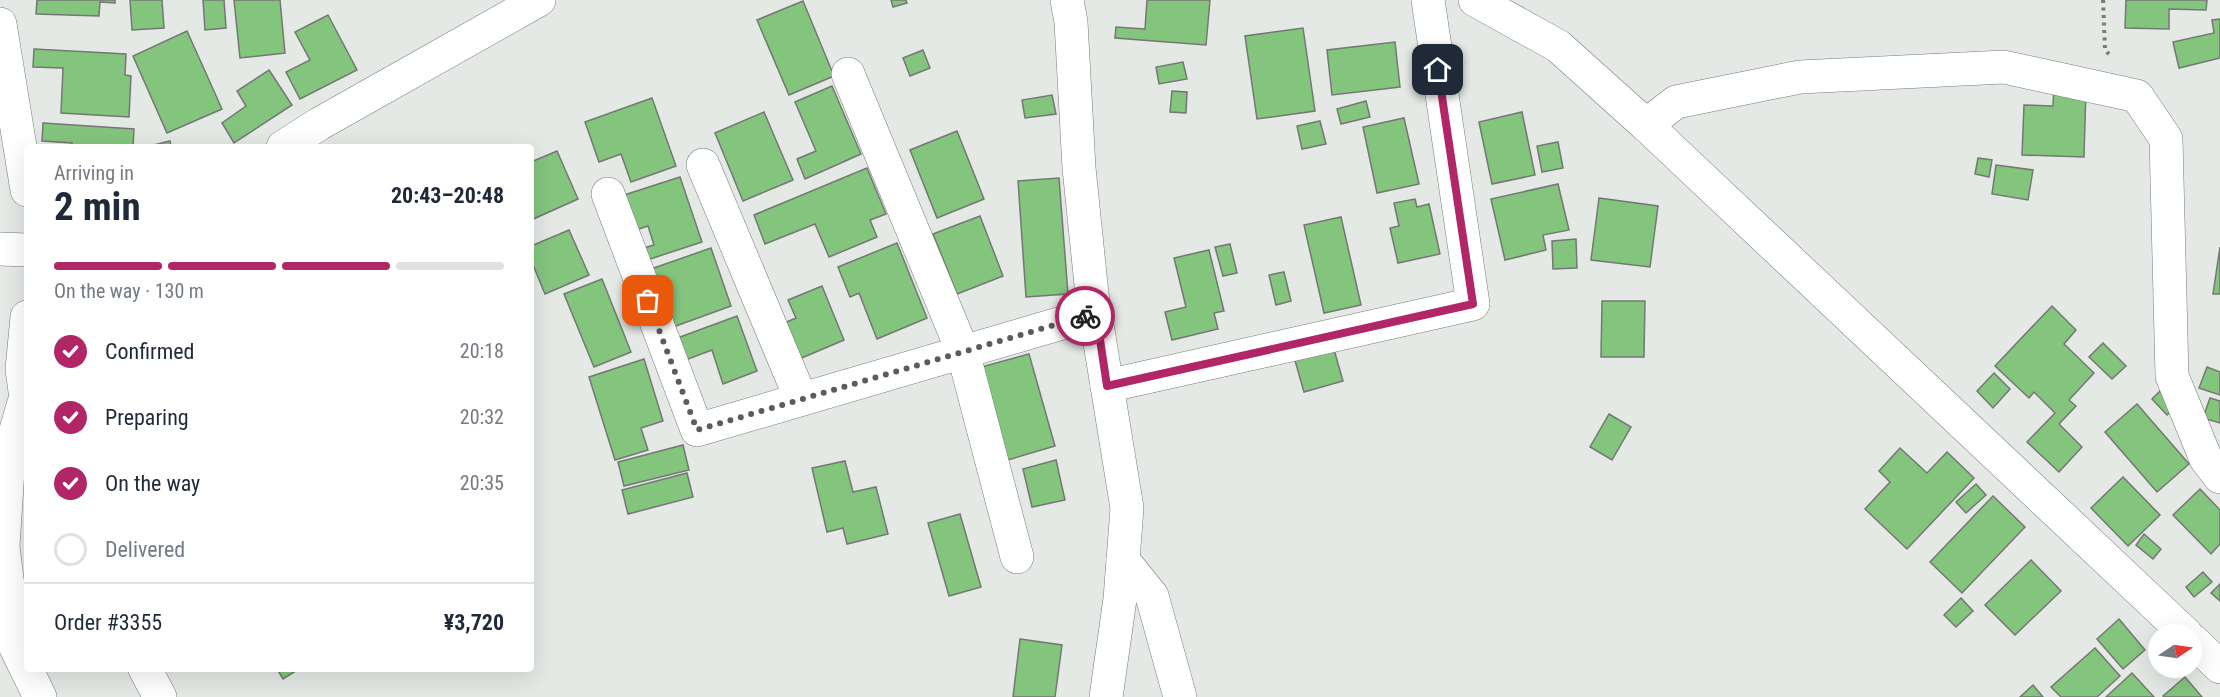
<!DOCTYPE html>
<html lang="en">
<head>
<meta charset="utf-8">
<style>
  :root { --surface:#fff; --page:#f2f2f3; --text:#1f2937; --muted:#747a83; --line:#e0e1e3; --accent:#b02666 }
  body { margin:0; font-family:"Roboto Condensed",sans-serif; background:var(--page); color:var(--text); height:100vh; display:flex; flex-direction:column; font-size:22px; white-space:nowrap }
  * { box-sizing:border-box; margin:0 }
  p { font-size:20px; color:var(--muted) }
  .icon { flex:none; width:33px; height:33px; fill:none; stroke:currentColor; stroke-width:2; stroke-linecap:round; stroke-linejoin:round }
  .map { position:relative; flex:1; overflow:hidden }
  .side { position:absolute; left:24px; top:144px; width:510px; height:528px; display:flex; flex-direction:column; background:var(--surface); border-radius:6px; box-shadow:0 6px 24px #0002 }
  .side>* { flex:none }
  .needle { width:39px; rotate:77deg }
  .fabs { position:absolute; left:2148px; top:624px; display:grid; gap:12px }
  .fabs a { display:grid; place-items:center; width:54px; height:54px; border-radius:50%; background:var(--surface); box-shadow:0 6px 24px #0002; font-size:30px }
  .pin { position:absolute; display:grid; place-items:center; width:51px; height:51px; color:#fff; margin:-26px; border-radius:12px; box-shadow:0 3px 9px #0006 }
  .courier { position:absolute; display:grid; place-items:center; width:60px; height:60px; margin:-30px; border:4px solid #b02666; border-radius:50%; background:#fff; color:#222; box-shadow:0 2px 8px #0007 }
  .head em { font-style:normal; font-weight:700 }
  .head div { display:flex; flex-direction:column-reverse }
  .head { display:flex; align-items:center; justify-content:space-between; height:102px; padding:0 30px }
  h1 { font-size:39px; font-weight:700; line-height:45px }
  .bar { display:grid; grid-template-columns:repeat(4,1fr); gap:9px 6px; align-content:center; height:72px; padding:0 30px }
  .bar i { height:8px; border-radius:4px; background:var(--line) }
  .bar .current { background:var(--accent) }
  .bar p { grid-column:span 4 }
  .line { display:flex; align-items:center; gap:15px; padding:0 30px; border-top:2px solid var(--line) }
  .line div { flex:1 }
  ol { padding:0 30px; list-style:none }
  li { display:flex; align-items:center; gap:18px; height:66px }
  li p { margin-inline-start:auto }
  li .icon { padding:6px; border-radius:50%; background:var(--accent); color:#fff; stroke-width:4 }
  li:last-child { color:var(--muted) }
  li i { width:33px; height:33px; border:3px solid var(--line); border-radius:50% }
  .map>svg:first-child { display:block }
  .building { fill:#84c57e; stroke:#747774; stroke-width:1.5 }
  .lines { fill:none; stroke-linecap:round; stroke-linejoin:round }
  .minor-casing { stroke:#787b77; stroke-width:34 }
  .path { stroke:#7a7c7a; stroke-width:4; stroke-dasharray:3 4.5; stroke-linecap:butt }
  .minor { stroke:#fff; stroke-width:33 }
  .done { stroke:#5b5d5b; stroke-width:6; stroke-dasharray:0 10.8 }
  .route { stroke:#b02666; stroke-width:8 }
</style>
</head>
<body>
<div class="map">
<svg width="2220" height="697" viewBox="0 0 2220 697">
  <rect width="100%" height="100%" fill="#e5e9e5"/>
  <g class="building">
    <polygon points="37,0 115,0 115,3 100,2 99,16 36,14"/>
    <polygon points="130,0 162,0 164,28 132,30"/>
    <polygon points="203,0 224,0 226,28 205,30"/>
    <polygon points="234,0 280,0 285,53 240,58"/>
    <polygon points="891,0 906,0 907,3 893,7"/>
    <polygon points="1147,0 1210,0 1206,45 1115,38 1116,27 1145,29"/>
    <polygon points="2126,0 2207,0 2206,10 2169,9 2169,29 2125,28"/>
    <polygon points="803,1 834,76 789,95 757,20"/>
    <polygon points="328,15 357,70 300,99 286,72 310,60 295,32"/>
    <polygon points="2220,19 2220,58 2179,68 2173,42 2214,33 2212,20"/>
    <polygon points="1303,28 1315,111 1257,119 1245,36"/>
    <polygon points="187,31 222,109 167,133 133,56"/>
    <polygon points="1395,42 1400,87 1332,95 1327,50"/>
    <polygon points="34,49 126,54 125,75 131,76 129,117 61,113 63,68 33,67"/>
    <polygon points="923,50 930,68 910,76 903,58"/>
    <polygon points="1183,62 1187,79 1159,84 1156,67"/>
    <polygon points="269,70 292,105 234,143 222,123 246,106 237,91"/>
    <polygon points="832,86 861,154 805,179 797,159 816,151 795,102"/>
    <polygon points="2054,86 2086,88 2084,157 2022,155 2024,105 2053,106"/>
    <polygon points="1172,91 1187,92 1186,113 1170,112"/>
    <polygon points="1052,95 1056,114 1025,118 1022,100"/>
    <polygon points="652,98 676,166 631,182 621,154 599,162 585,122"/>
    <polygon points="1366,101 1370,117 1341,124 1337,109"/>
    <polygon points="764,112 793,180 743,201 715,133"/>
    <polygon points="1522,112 1535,175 1492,184 1479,122"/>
    <polygon points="1404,118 1419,184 1377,193 1363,127"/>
    <polygon points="1320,121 1326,144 1302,149 1297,126"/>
    <polygon points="43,123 134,129 133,147 71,147 72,143 42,141"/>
    <polygon points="957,131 984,199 937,218 910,150"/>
    <polygon points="170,141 171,147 146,147"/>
    <polygon points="1558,142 1563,168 1542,172 1537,146"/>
    <polygon points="557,151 578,199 531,220 531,162"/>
    <polygon points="1978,158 1992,160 1989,177 1975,174"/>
    <polygon points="1996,165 2033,170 2028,200 1992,194"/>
    <polygon points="867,168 886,214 870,220 877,237 829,257 815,224 765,244 754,215"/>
    <polygon points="680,177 702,242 644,261 640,249 654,245 648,226 630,232 618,197"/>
    <polygon points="1059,178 1068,294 1026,297 1018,181"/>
    <polygon points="1558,184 1569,230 1543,235 1546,250 1505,260 1491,199"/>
    <polygon points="1599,198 1658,206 1650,267 1591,260"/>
    <polygon points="1415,199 1417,207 1429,204 1440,254 1398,263 1390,228 1399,226 1394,203"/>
    <polygon points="980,216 1003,276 957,294 933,234"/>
    <polygon points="1341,217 1361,305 1324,313 1304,225"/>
    <polygon points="569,230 589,275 545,294 531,260 531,246"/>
    <polygon points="1576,239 1577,268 1553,269 1552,241"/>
    <polygon points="897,243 927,318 877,339 859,293 850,297 838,267"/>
    <polygon points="1230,244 1237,273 1223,276 1215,247"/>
    <polygon points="2220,247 2220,294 2213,294"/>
    <polygon points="711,248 731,306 673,327 651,269"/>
    <polygon points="1209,250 1224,311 1214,313 1218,329 1172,340 1165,312 1186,307 1174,258"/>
    <polygon points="1284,272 1291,301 1276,305 1269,275"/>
    <polygon points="602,279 631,352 594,367 564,294"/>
    <polygon points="822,286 844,340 797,360 782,324 796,318 788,300"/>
    <polygon points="1602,301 1645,301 1644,357 1601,357"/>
    <polygon points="2052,306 2076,330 2064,344 2094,373 2069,400 2076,406 2059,424 2082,447 2059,472 2027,442 2055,413 2034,392 2029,398 1995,366"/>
    <polygon points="737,316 757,371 723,384 712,350 680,362 672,340"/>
    <polygon points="2103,343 2126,366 2112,379 2089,357"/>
    <polygon points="1333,346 1343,381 1304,392 1294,357"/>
    <polygon points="1029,354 1055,446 1001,462 974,369"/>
    <polygon points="644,359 663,421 641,428 648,450 615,460 589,377"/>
    <polygon points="2207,367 2220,372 2220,395 2199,388"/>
    <polygon points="1994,373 2010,389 1993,408 1977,391"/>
    <polygon points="2161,390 2177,406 2167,415 2152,399"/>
    <polygon points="2210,398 2220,401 2220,423 2203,418"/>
    <polygon points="2137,404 2189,464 2157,492 2105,432"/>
    <polygon points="1609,414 1631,427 1612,460 1590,447"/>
    <polygon points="683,445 689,470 624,486 618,462"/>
    <polygon points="1900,448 1927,473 1947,452 1974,478 1907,549 1865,509 1890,482 1879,471"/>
    <polygon points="1056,460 1065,500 1032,507 1023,469"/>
    <polygon points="845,461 853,492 876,487 888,534 847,544 843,528 827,532 812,468"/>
    <polygon points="687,473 693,497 628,514 622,490"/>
    <polygon points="2123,477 2160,515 2128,546 2091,508"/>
    <polygon points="1976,484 1986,495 1966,513 1956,502"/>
    <polygon points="2200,489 2220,510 2220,544 2211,554 2173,515"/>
    <polygon points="1993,496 2025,527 1962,593 1930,562"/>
    <polygon points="960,514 981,587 949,596 928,523"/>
    <polygon points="2144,534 2161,549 2153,559 2136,545"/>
    <polygon points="2031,560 2061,591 2015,635 1985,605"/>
    <polygon points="2203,572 2212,582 2194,597 2186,587"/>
    <polygon points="2220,584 2220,601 2211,593"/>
    <polygon points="1961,598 1973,611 1956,627 1944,615"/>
    <polygon points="2119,619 2145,650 2123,669 2097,639"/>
    <polygon points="1020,639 1062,645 1055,697 1013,697"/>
    <polygon points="2095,648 2120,676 2097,697 2061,697 2051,687"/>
    <polygon points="277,669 299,669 283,679"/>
    <polygon points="2132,673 2154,697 2106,697"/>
    <polygon points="2185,677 2202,697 2164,697 2163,696"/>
    <polygon points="2033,685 2043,697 2020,697"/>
  </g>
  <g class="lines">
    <defs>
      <g id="minor">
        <polyline points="1067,0 1071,22 1079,168 1092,294 1127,508 1120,599 1106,697"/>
        <polyline points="1475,0 1558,46 1646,125 2186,634"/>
        <polyline points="0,24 27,190"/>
        <polyline points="848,74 963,352 1017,557"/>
        <polyline points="1646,125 1676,102 1800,77 2004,67 2137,96 2166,139 2172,376 2206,459 2220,477"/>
        <polyline points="283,147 319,124 539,0"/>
        <polyline points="703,165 801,399"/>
        <polyline points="608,194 697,430 1096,313"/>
        <polyline points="0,249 27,250"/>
        <polyline points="27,317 22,369 27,406"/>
        <polyline points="1107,386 1473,304 1428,0"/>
        <polyline points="26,396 9,454 3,547 16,648 40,697"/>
        <polyline points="1123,560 1152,596 1180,697"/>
        <polyline points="2192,640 2220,667"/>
        <polyline points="145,669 160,697"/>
      </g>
    </defs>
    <use href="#minor" class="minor-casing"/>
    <polyline class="path" points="2103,0 2105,49 2110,56"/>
    <use href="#minor" class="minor"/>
  </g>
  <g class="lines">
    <polyline class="done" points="648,301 697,430 1085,316"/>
    <polyline class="route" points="1085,316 1096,313 1107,386 1473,304 1438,70"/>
  </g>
</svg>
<div class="fabs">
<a><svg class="needle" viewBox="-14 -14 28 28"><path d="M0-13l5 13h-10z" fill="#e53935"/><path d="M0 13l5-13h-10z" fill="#747a83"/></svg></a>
</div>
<div class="pin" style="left:648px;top:301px;background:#ea580c"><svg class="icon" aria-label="bag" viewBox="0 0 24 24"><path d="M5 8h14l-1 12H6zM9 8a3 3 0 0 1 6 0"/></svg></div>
<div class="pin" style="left:1438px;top:70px;background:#1f2937"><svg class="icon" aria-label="home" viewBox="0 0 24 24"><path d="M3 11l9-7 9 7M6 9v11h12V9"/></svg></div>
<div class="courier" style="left:1085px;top:316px"><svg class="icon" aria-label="bike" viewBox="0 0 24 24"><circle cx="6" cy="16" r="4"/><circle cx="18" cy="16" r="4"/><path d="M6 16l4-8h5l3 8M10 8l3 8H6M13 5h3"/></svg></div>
<section class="side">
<div class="head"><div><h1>2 min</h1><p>Arriving in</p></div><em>20:43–20:48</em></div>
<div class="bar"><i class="current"></i><i class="current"></i><i class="current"></i><i></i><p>On the way · 130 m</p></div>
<ol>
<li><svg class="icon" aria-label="check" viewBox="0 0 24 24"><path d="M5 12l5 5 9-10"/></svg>Confirmed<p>20:18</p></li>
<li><svg class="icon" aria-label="check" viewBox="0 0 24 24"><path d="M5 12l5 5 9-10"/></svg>Preparing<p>20:32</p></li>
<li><svg class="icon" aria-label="check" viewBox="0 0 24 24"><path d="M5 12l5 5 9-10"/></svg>On the way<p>20:35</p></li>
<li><i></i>Delivered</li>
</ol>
<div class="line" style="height:78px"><div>Order #3355</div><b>¥3,720</b></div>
</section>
</div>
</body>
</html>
